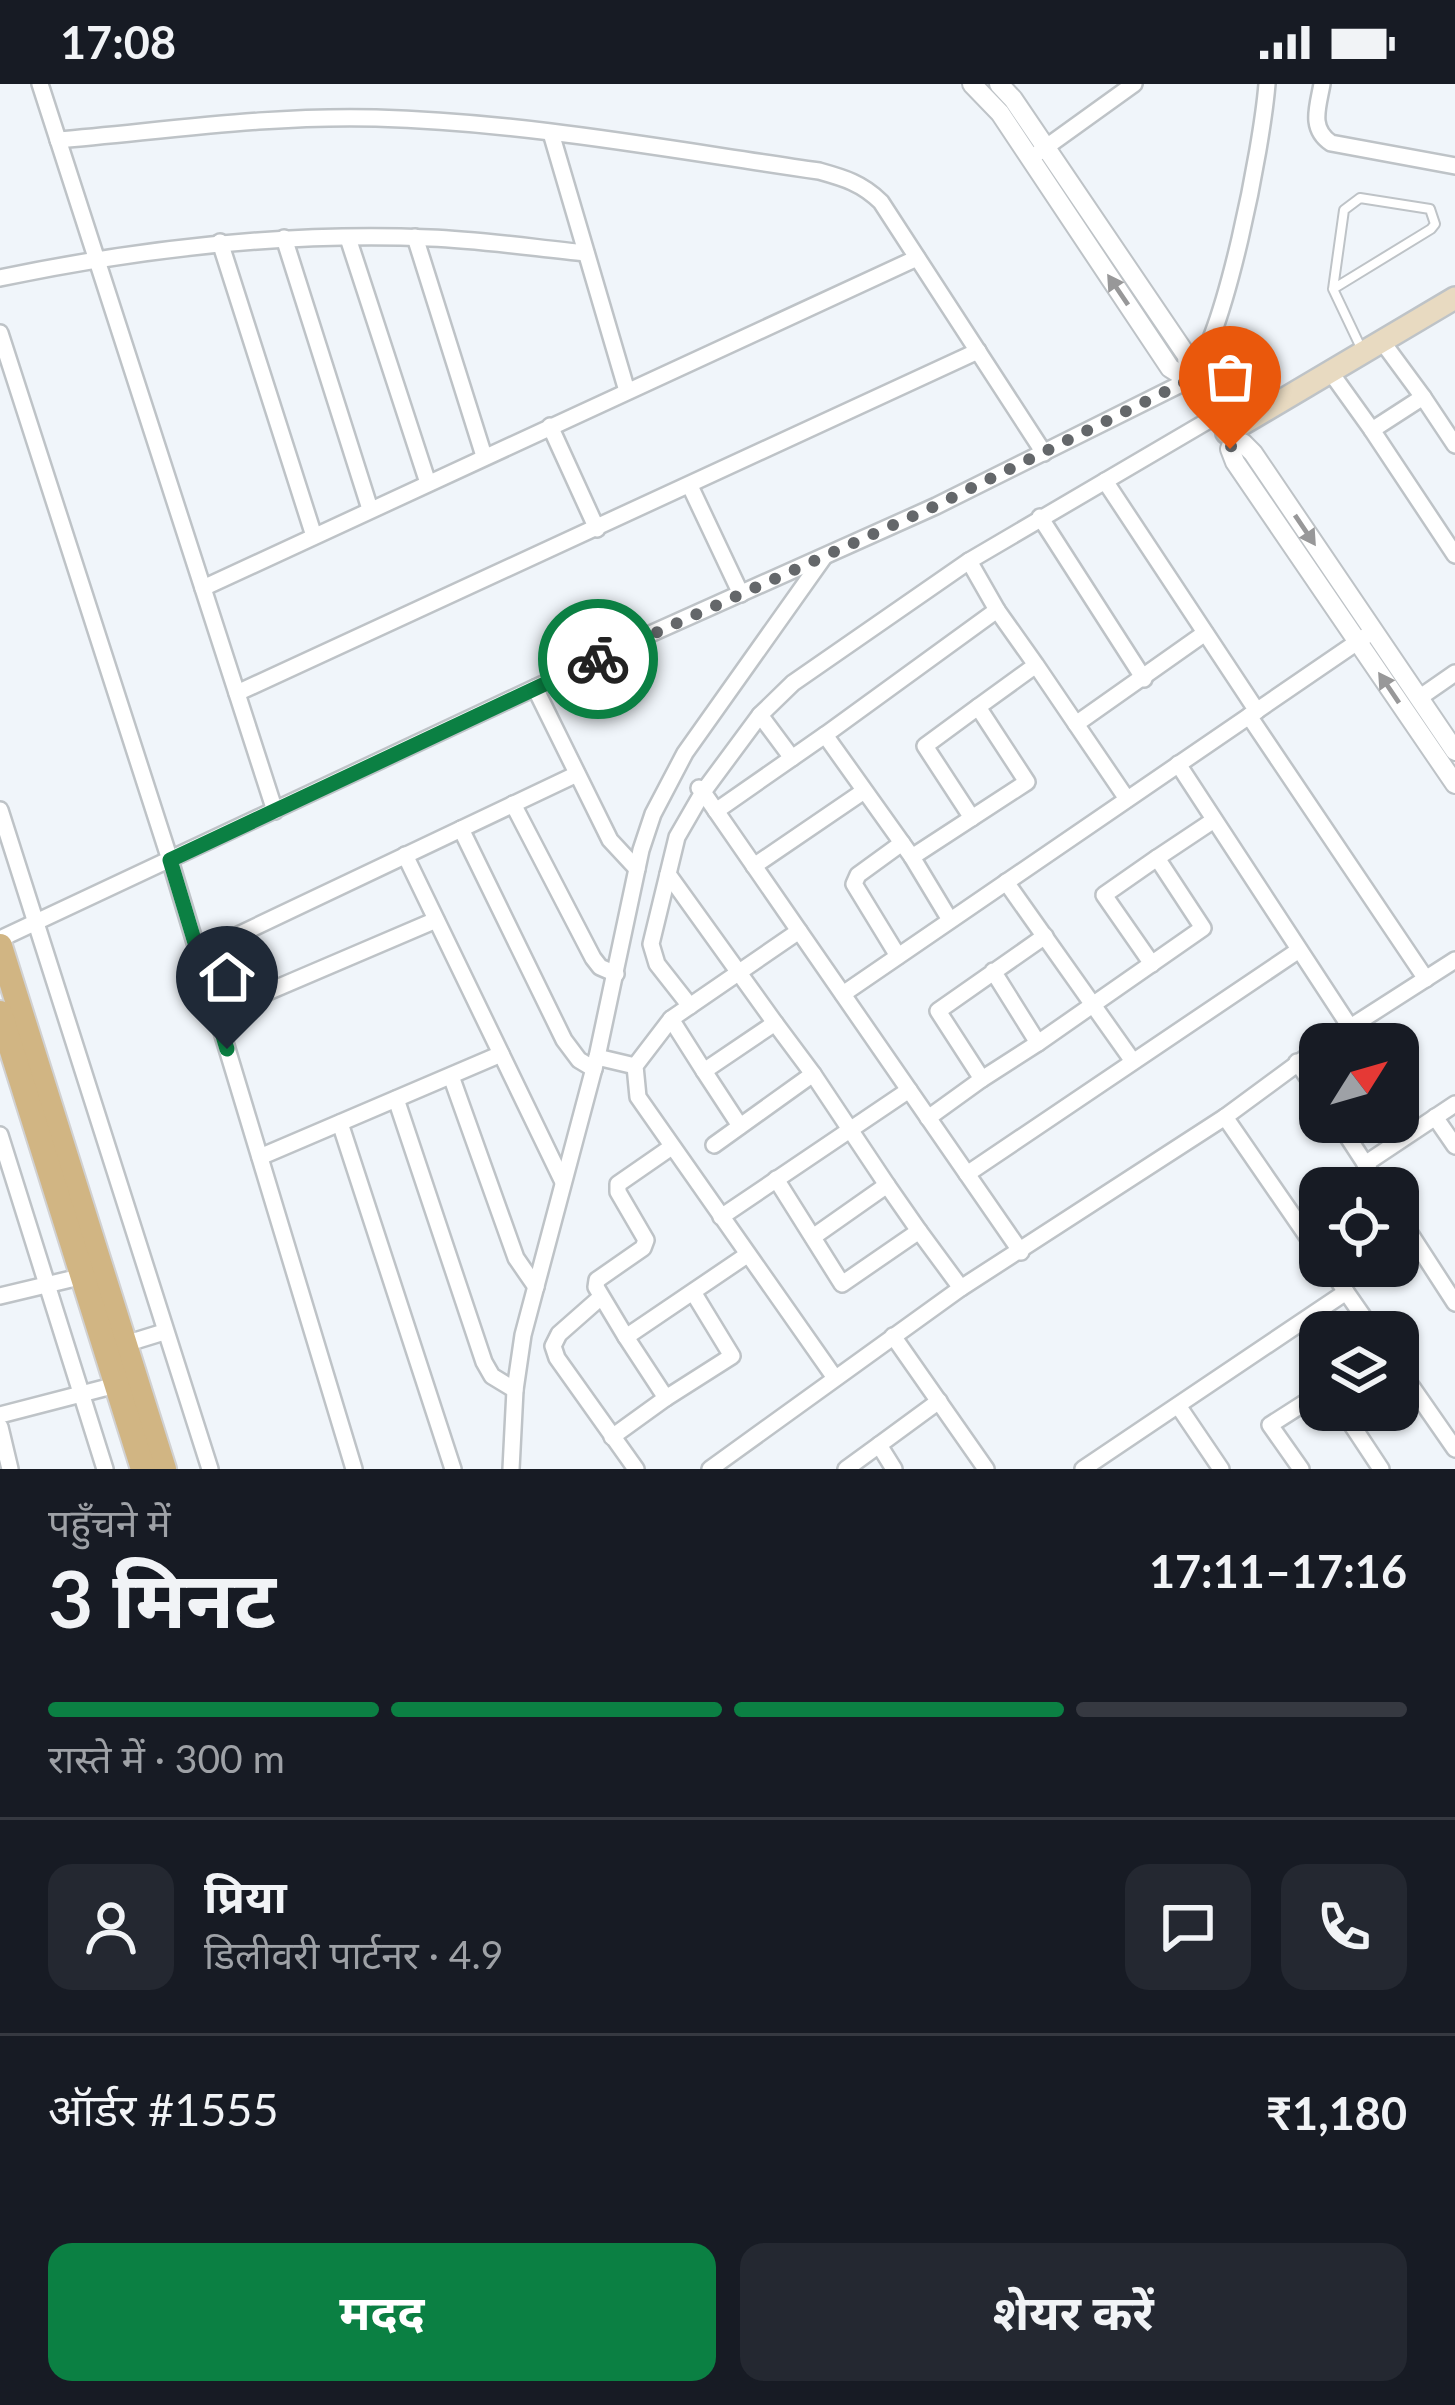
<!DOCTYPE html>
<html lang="hi">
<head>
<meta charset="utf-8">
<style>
  :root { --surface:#171b24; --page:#242831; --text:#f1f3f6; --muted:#9ea1a6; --line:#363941; --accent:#0b8043 }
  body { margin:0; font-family:Lato,"Noto Sans Devanagari",sans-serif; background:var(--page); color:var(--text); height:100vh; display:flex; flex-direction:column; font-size:45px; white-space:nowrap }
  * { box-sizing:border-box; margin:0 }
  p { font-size:39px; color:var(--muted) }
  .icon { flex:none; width:66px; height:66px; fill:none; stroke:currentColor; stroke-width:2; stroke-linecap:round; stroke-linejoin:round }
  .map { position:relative; height:1385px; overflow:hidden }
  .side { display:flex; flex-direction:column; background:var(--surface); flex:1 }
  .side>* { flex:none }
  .needle { width:78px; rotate:53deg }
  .fabs { position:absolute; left:1299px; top:939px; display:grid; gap:24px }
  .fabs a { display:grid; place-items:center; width:120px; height:120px; border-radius:24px; background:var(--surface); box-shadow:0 3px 9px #0004; font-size:60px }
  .pin { position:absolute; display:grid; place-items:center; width:102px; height:102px; color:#fff; margin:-123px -51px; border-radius:50% 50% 50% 0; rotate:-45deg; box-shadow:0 0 12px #0007 }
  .pin .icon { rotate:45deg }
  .courier { position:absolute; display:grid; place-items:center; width:120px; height:120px; margin:-60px; border:9px solid #0b8043; border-radius:50%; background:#fff; color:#222; box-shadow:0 3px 15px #0007 }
  .headline em { font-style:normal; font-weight:700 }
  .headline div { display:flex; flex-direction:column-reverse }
  .headline { display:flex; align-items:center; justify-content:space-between; height:204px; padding:0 48px }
  h1 { font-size:78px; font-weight:700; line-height:90px }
  .bar { display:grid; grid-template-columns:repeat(4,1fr); gap:18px 12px; align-content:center; height:144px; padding:0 48px }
  .bar i { height:15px; border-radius:9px; background:var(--line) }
  .bar .selected { background:var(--accent) }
  .bar p { grid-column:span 4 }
  .line { display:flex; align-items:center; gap:30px; padding:0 48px; border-top:3px solid var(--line) }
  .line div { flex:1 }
  .round { display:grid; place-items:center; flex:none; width:126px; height:126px; border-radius:24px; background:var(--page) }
  .primary-button { display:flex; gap:24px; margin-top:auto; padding:24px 48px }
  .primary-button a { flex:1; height:138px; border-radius:24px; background:var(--accent); color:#fff; font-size:48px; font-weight:700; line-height:138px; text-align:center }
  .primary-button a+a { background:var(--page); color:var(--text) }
  .status { display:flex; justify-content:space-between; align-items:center; height:84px; padding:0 60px; background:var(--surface); direction:ltr }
  .status svg { height:33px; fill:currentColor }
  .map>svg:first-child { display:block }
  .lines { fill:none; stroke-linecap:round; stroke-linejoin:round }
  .service-casing { stroke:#bec3c7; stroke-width:12 }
  .minor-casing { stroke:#bec3c7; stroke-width:20 }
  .tertiary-casing { stroke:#bec3c7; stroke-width:22 }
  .secondary-casing { stroke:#bec3c7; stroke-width:26 }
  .primary-casing { stroke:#d1d1d2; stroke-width:28 }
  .service { stroke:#fff; stroke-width:8 }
  .minor { stroke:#fff; stroke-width:15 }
  .tertiary { stroke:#fff; stroke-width:18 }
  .secondary { stroke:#e8dac1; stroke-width:21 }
  .primary { stroke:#d1b583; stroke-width:24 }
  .oneway { fill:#989899 }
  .done { stroke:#64676a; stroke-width:12; stroke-dasharray:0 21.6 }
  .route { stroke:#0b8043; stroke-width:15 }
</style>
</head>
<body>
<div class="status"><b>17:08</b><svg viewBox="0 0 49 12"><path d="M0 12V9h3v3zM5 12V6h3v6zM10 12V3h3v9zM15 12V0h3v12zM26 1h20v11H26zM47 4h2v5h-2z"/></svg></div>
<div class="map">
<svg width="1455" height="1385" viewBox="0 0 1455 1385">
  <rect width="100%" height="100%" fill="#f0f5fa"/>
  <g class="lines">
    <defs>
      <polyline id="service" points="1333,205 1431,145 1435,140 1430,125 1360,114 1344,126 1333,205 1362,266"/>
      <g id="minor">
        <polyline points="40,0 275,727"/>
        <path d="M1322,0C1318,23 1309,44 1331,59L1455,82"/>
        <polyline points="551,49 627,307"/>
        <path d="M58,56C163,47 270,31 376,34C524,38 672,66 819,87C844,94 862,99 881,118L1044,369"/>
        <polyline points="1038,69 1134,0"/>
        <polyline points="415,153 484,372"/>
        <polyline points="284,154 370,425"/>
        <polyline points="348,154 428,399"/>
        <polyline points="220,158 314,452"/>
        <path d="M0,194C143,164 284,148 430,154C482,156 535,164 586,169"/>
        <polyline points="0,249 170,776 354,1385"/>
        <polyline points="1381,256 1423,313"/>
        <polyline points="1329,286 1372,346"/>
        <polyline points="550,342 597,445"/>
        <polyline points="1455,361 1423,313 1372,346 1455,471"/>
        <polyline points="1105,397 1257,627"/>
        <polyline points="690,402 741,510"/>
        <polyline points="1040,433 1144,595"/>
        <polyline points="969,477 997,526"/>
        <polyline points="203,504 917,174"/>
        <polyline points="1036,581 997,526 825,651 912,773 1027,698 978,623 1036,581 1076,640"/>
        <polyline points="535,604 610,756 637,785"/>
        <polyline points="237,609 978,267"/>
        <polyline points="1419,614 1455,589"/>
        <polyline points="760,631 792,674"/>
        <polyline points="1249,632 1426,895"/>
        <polyline points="1178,680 1350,943"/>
        <polyline points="1127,715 1076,640 1205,549"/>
        <polyline points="513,720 593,874 600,883 616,890"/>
        <polyline points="0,726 210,1385"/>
        <polyline points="716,727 825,651"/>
        <polyline points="972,734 925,662 978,623"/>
        <polyline points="461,745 564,956 579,976 594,985"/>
        <polyline points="405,771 563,1098"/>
        <polyline points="912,773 950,836"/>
        <polyline points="754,782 864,707"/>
        <polyline points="668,790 775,939"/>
        <polyline points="1006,798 1132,976"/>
        <path d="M0,855L639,555L936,422L1189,296C1226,252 1262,62 1267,0"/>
        <polyline points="198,870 577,690"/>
        <polyline points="898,872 854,800 858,791 902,759"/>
        <polyline points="1152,880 1104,811 1157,774"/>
        <polyline points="993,887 1038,959 982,995 938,927 1045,852"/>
        <polyline points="843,910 1366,552"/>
        <polyline points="690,922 657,880 651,860 677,753 703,708 699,704"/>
        <polyline points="216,930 436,836"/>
        <polyline points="671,935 635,982 638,1013 835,1294"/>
        <polyline points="1038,959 1203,844 1157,774 1214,736"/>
        <polyline points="1324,960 1455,876"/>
        <polyline points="597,973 635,982"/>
        <polyline points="1297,978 1320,1012"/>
        <polyline points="704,987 740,1042"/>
        <polyline points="813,990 887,1101"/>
        <polyline points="451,992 516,1174 536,1203"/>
        <polyline points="396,1015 484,1278 492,1292 515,1306"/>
        <polyline points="1225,1033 1320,1171"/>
        <polyline points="1435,1033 1455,1062"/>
        <polyline points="928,1034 982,995"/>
        <polyline points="1338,1038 1381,1104"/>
        <polyline points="340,1039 453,1385"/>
        <polyline points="0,1051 105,1385"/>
        <polyline points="714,1061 813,990 775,939 704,987 671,935 799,847"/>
        <polyline points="260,1073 501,970"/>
        <polyline points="1365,1080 1455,1020"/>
        <polyline points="967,1090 1299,866"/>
        <polyline points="776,1095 842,1200 919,1147 961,1204"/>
        <polyline points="1398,1131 1455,1219"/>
        <polyline points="721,1133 909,1006"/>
        <polyline points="813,1153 887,1101 919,1147"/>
        <polyline points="1021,1168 703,708 760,631 793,599 969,477 1216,332"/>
        <polyline points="1328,1182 1374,1248"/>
        <polyline points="693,1208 732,1272 666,1314 626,1253 747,1171"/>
        <polyline points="0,1212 88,1191"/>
        <polyline points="601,1213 559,1250 553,1262 557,1274 636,1385"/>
        <polyline points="893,1252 986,1385"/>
        <polyline points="626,1253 596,1203 597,1196 643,1164 646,1156 618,1108 618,1100 670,1064"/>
        <polyline points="125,1260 164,1248"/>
        <polyline points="1398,1283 1455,1365"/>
        <polyline points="1179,1323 1221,1385"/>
        <polyline points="1342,1326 1381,1385"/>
        <polyline points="0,1331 116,1301"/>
        <polyline points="0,1343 10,1385"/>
        <polyline points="612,1353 666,1314"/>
        <polyline points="511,1385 515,1306 523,1251 597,973 641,766 653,730 685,669 824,473"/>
        <polyline points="710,1385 961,1204 1225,1033 1320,963"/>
        <polyline points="846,1385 879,1361"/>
        <polyline points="894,1385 879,1361 939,1317"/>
        <polyline points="1083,1385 1346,1208"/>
        <polyline points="1301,1385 1270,1341 1320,1309"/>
      </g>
      <g id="tertiary">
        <polyline points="972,0 1000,29 1170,284 1189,296 1233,357 1243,359 1253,369 1455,667"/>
        <polyline points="999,0 1013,15 1187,272 1189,296"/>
        <polyline points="1233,357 1230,365 1235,378 1455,700"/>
      </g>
      <polyline id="secondary" points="1227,349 1455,214"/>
      <g id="primary">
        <polyline points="0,862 164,1385"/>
        <polyline points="0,929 143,1385"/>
      </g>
    </defs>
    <use href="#service" class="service-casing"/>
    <use href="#minor" class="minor-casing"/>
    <use href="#tertiary" class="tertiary-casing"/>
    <use href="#secondary" class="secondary-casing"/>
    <use href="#primary" class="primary-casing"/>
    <use href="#service" class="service"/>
    <use href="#minor" class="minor"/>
    <use href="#tertiary" class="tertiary"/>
    <use href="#secondary" class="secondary"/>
    <use href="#primary" class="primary"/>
  </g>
  <defs><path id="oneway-solid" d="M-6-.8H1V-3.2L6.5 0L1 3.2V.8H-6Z" transform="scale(3)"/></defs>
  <g class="oneway">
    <use href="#oneway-solid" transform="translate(1118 206) rotate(-124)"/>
    <use href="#oneway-solid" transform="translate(1305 446) rotate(56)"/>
    <use href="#oneway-solid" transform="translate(1389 604) rotate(-124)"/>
  </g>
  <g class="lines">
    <polyline class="done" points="598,575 935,422 1189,296 1233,357 1230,365"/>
    <polyline class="route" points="227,965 170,776 598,575"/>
  </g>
</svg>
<div class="fabs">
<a><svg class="needle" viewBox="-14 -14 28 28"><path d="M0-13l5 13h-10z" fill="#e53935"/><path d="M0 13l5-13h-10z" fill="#9ea1a6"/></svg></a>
<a><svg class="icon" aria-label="locate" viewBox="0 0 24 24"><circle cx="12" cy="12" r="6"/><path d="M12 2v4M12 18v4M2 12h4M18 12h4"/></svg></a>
<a><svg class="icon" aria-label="layers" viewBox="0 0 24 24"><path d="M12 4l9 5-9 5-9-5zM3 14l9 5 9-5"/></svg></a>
</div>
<div class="pin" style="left:1230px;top:365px;background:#ea580c"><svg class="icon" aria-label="bag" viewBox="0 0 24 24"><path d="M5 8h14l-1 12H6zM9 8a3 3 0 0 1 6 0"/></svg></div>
<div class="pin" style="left:227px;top:965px;background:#1f2937"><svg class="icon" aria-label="home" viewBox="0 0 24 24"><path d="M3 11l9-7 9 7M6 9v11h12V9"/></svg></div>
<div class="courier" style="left:598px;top:575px"><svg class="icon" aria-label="bike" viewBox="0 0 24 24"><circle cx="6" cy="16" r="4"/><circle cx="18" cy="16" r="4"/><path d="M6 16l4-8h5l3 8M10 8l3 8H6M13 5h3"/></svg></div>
</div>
<section class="side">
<div class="headline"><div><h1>3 मिनट</h1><p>पहुँचने में</p></div><em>17:11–17:16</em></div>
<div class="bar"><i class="selected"></i><i class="selected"></i><i class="selected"></i><i></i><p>रास्ते में · 300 m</p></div>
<div class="line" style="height:216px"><a class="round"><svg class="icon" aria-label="person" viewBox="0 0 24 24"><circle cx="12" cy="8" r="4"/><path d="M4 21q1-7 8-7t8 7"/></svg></a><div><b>प्रिया</b><p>डिलीवरी पार्टनर · 4.9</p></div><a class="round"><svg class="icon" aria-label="chat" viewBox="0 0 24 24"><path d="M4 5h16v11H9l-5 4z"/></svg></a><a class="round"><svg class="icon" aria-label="phone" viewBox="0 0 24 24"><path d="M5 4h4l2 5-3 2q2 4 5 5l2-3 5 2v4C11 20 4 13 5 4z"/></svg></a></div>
<div class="line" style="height:156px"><div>ऑर्डर #1555</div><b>₹1,180</b></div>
<div class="primary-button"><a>मदद</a><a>शेयर करें</a></div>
</section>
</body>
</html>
